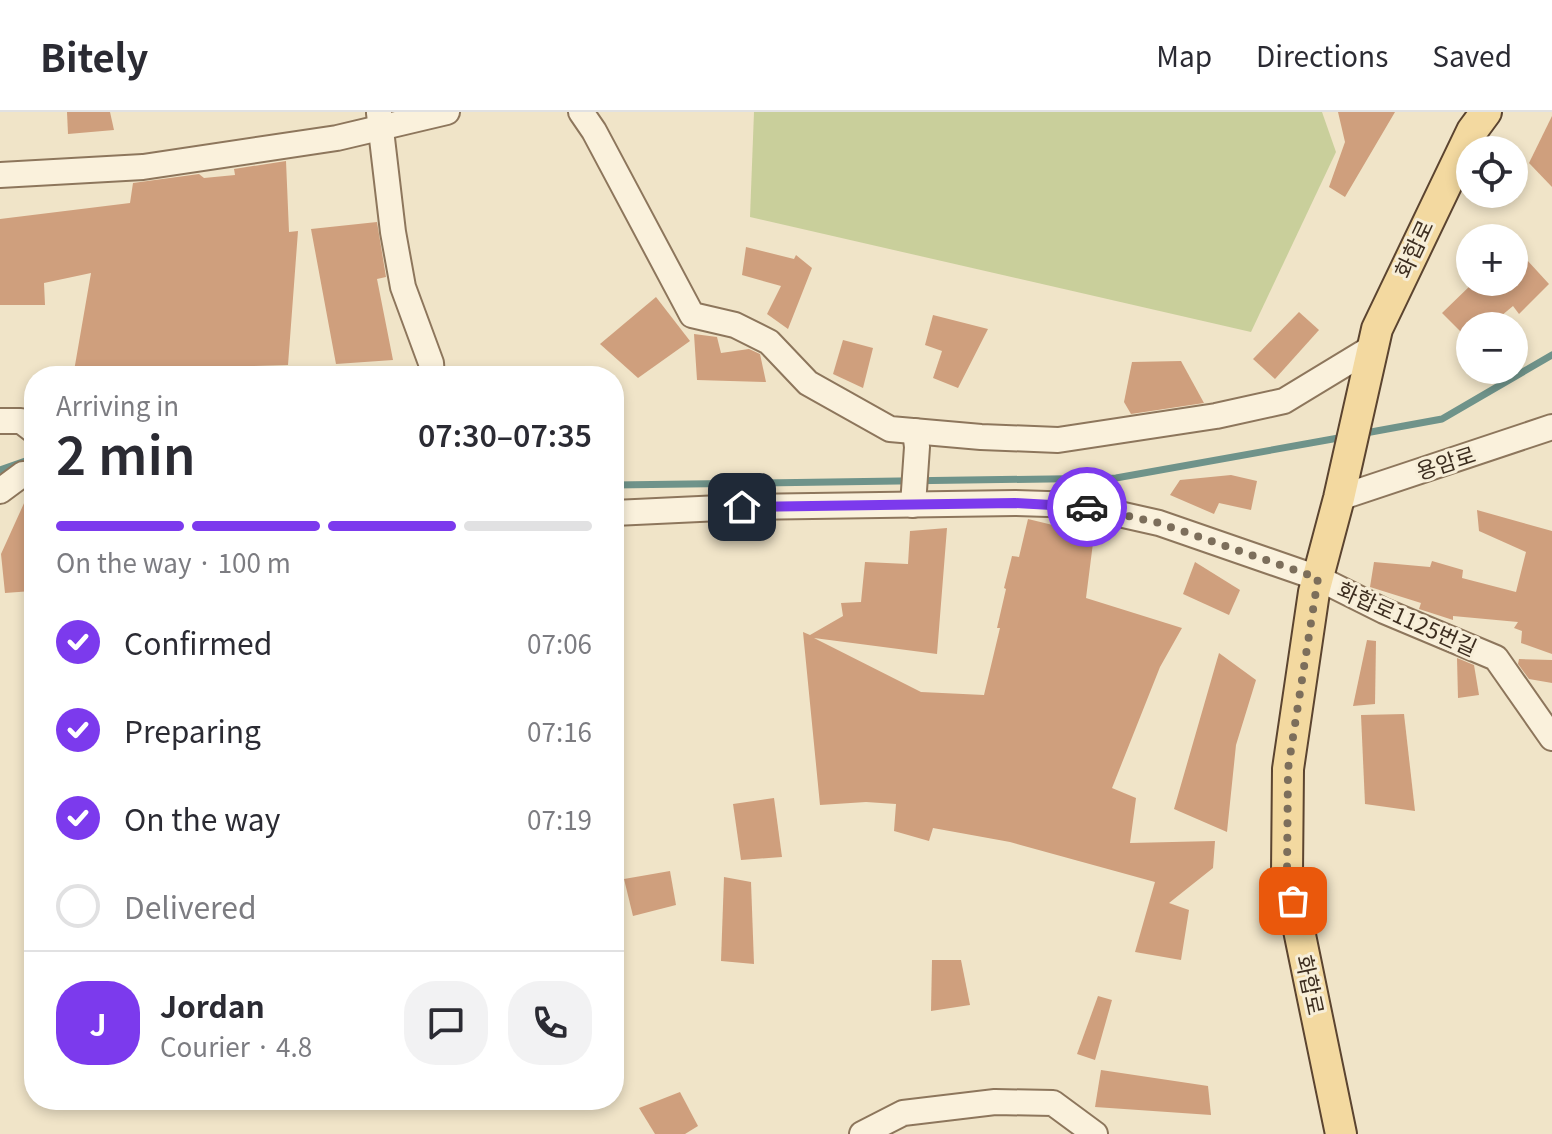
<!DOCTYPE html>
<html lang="en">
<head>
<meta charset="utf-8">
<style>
  :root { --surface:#fff; --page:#f2f2f3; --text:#2b2b33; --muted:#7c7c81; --line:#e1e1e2; --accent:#7c3aed }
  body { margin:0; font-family:Georgia,"Noto Sans KR",serif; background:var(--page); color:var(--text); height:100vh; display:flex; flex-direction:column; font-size:30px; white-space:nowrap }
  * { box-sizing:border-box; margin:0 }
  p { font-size:26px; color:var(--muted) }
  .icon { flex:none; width:44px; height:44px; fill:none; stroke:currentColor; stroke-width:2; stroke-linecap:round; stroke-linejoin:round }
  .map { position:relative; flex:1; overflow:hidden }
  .sheet { position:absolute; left:24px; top:254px; width:600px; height:744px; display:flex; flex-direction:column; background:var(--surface); border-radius:32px; box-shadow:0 4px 12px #0003 }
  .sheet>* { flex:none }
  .buttons { position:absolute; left:1456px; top:24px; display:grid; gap:16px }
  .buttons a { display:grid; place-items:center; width:72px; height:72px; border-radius:50%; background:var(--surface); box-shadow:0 4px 12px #0003; font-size:40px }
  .pin { position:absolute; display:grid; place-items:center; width:68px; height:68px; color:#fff; margin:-34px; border-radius:16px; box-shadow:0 4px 12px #0006 }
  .courier { position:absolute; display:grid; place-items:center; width:80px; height:80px; margin:-40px; border:6px solid #7c3aed; border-radius:50%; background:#fff; color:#222; box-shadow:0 2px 10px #0007 }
  .overview em { font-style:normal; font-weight:600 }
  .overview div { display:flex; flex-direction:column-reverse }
  .overview { display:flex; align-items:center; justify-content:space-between; height:136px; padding:0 32px }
  h1 { font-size:52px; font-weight:600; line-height:60px }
  .bar { display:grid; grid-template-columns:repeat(4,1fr); gap:12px 8px; align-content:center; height:96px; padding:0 32px }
  .bar i { height:10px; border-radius:6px; background:var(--line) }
  .bar .current { background:var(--accent) }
  .bar p { grid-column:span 4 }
  .line { display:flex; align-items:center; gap:20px; padding:0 32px; border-top:2px solid var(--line) }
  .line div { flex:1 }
  .round { display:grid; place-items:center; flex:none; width:84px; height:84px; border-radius:32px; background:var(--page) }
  ol { padding:0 32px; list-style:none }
  li { display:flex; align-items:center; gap:24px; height:88px }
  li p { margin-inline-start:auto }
  li .icon { padding:8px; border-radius:50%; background:var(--accent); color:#fff; stroke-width:4 }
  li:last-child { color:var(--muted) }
  li i { width:44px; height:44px; border:4px solid var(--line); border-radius:50% }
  header { display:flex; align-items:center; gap:48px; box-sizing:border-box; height:112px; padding:0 40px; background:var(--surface); border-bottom:2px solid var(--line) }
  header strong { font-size:38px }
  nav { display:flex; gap:44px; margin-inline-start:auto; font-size:28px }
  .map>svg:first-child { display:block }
  .green { fill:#c9cf9b }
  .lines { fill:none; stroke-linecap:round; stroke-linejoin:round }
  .stream { stroke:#6f938a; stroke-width:7 }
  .building { fill:#cf9f7d }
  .minor-casing { stroke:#8d765c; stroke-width:28 }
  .major-casing { stroke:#5b4430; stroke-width:34 }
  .minor { stroke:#faf1dc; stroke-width:24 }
  .major { stroke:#f3d9a0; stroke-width:30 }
  .done { stroke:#7c6e5b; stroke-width:8; stroke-dasharray:0 14.4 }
  .route { stroke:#7c3aed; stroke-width:10 }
  .labels { text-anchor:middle; stroke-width:6; stroke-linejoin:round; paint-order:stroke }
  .street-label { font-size:22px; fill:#3d2e20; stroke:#f7eed8 }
</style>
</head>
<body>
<header>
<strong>Bitely</strong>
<nav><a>Map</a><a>Directions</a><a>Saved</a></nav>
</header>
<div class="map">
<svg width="1552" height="1022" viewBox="0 0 1552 1022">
  <rect width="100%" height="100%" fill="#f0e4c8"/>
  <polygon class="green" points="754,0 1322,0 1336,40 1251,220 750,105"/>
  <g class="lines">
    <g class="stream">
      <polyline points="1360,322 1442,307 1552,243"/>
      <polyline points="0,358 34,346"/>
      <polyline points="614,373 1116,366 1344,325"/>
    </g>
  </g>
  <g class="building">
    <polygon points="67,0 110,0 114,18 68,22"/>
    <polygon points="1338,0 1395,0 1345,85 1329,75 1345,30"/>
    <polygon points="1552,4 1552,75 1529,51"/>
    <polygon points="286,49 289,120 298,119 288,253 74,259 91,161 44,171 45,193 0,193 0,107 130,91 133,71 199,62 204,66 235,63 234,57"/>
    <polygon points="377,110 386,165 377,167 393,248 336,252 311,117"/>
    <polygon points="1514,134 1549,172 1519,202 1513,194 1489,214 1470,214 1470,229 1442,201 1474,170 1514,170"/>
    <polygon points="746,135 794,147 796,143 812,156 788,217 767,202 781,174 742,163"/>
    <polygon points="656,185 690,229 638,266 600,232"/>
    <polygon points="1299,200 1319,218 1275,267 1253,247"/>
    <polygon points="933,203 988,217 958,276 933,266 942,239 925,233"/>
    <polygon points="694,222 717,225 721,241 749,237 760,242 766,270 697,268"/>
    <polygon points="843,228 873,236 863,276 833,262"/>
    <polygon points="1181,249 1204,291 1131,302 1124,290 1132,250"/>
    <polygon points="1231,363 1257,369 1251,398 1219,391 1214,402 1170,383 1180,368"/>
    <polygon points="30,378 34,378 34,433 30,444 32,479 5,481 1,442"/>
    <polygon points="1477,398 1552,419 1552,542 1521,531 1522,519 1514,516 1518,510 1453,504 1453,508 1419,497 1421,491 1370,475 1374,450 1430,455 1432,449 1463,458 1462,466 1516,480 1526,440 1479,419"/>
    <polygon points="1028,407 1094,423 1086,486 1182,516 1160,555 1112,676 1136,686 1130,731 1215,729 1213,756 1169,791 1189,798 1181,848 1135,840 1155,770 1010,730 933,716 929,729 894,719 896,692 866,690 820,693 803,520 810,523 843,504 841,491 861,490 865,450 908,452 910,419 947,416 937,542 814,526 921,580 984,583 1000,516 997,516 1006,477 1004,476 1012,444 1019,445"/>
    <polygon points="1195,450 1240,478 1229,503 1183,482"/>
    <polygon points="1367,528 1376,529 1375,592 1353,594"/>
    <polygon points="1219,541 1256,568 1236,633 1227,720 1174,697"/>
    <polygon points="1457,546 1474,553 1479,583 1458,586"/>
    <polygon points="1519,547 1552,548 1552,571 1529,567 1518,552"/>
    <polygon points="1404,602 1415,699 1365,692 1361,603"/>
    <polygon points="774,686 782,745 741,748 733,692"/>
    <polygon points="670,759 676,793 633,804 624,767"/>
    <polygon points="724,765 751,770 754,852 721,849"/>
    <polygon points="932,848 961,848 970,893 931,899"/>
    <polygon points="1098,884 1112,888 1095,948 1077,942"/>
    <polygon points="1101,958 1208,974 1211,1003 1095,995"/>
    <polygon points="680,980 698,1014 685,1022 655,1022 639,996"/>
  </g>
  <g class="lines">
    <defs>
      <g id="minor">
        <polyline points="581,0 594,19 692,203 735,213 769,230 808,271 890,317 981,325 1058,328 1216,304 1284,289 1373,235"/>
        <polyline points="379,1 393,120 403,175 431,251 432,264"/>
        <polyline points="0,63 143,55 337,26 447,0"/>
        <polyline points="0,309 21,309 34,319"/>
        <polyline points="0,379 23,362 34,363"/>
        <polyline points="1339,386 1552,315"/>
        <polyline points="913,393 917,335 915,319"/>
        <polyline points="614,401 742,395 1015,391 1079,393 1159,411 1318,466 1384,499 1496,546 1552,626"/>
        <polyline points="862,1022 903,1001 995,990 1053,991 1095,1022"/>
      </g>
      <polyline id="major" points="1341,1022 1287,760 1288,657 1314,480 1339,386 1377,217 1472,19 1486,0"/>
    </defs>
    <use href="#minor" class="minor-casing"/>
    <use href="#major" class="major-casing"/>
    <use href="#minor" class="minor"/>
    <use href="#major" class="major"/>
  </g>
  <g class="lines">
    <polyline class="done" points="1087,395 1159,411 1318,466 1288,657 1287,760 1293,789"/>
    <polyline class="route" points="742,395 1015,391 1087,395"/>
  </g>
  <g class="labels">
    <g class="street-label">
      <text transform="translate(1414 137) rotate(-65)" y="8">화합로</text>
      <text transform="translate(1446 351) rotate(-18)" y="8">용암로</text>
      <text transform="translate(1407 507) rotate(24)" y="8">화합로1125번길</text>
      <text transform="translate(1310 873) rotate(78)" y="8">화합로</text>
    </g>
  </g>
</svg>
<div class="buttons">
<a><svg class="icon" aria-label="locate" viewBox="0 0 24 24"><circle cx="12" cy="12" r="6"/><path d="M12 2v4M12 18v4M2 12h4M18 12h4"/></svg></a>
<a>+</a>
<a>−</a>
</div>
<div class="pin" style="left:1293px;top:789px;background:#ea580c"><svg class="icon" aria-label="bag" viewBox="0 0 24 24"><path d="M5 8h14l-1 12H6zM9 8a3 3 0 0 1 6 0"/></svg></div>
<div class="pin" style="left:742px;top:395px;background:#1f2937"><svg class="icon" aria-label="home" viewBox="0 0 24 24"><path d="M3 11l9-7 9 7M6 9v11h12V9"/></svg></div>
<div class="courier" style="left:1087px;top:395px"><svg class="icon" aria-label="car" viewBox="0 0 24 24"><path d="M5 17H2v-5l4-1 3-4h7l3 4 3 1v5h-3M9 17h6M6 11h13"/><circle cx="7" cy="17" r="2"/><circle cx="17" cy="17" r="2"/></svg></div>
<section class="sheet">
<div class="overview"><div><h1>2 min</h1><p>Arriving in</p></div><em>07:30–07:35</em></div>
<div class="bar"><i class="current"></i><i class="current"></i><i class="current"></i><i></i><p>On the way · 100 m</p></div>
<ol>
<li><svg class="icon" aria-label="check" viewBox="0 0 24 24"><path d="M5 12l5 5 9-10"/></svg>Confirmed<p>07:06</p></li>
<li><svg class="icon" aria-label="check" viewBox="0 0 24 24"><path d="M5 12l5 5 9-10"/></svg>Preparing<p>07:16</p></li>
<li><svg class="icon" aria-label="check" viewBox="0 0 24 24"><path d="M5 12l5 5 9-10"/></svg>On the way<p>07:19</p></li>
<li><i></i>Delivered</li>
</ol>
<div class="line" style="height:144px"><b class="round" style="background:var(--accent);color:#fff">J</b><div><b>Jordan</b><p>Courier · 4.8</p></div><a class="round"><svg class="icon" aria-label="chat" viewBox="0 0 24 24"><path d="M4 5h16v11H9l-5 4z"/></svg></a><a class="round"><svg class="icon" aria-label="phone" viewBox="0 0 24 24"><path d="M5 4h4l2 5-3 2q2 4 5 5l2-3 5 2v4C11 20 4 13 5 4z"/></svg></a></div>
</section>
</div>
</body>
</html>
